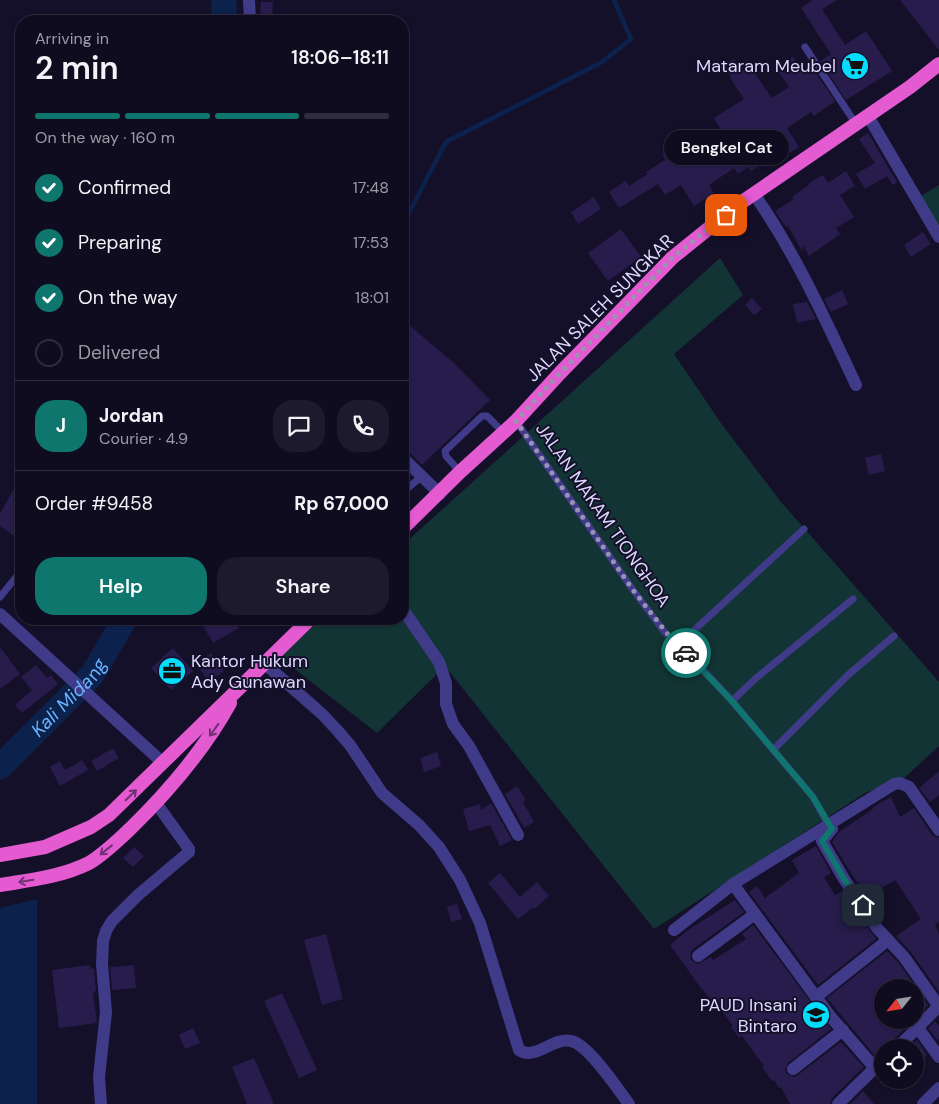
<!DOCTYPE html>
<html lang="en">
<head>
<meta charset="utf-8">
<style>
  :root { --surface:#100c20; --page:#1e1a2d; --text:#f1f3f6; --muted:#9c9ba5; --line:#302c3e; --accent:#0f766e }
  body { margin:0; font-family:"DM Sans",sans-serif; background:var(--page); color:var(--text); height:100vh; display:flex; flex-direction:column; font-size:19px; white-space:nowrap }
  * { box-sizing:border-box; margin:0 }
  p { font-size:16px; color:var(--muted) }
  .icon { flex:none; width:28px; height:28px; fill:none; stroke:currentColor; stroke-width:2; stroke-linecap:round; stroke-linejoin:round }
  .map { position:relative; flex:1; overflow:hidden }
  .details { position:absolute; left:15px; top:15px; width:394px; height:610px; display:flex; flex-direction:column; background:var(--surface); border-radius:20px; box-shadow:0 1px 4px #0004,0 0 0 1px var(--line) }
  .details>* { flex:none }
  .needle { width:32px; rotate:240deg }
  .tools { position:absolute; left:874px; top:979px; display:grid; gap:10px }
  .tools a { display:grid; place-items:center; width:50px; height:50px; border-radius:50%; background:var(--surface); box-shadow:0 1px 4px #0004,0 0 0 1px var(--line); font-size:25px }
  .pin { position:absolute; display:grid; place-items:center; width:42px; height:42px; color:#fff; margin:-21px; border-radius:10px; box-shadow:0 2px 8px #0006 }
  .courier { position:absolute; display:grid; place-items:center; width:50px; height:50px; margin:-25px; border:4px solid #0f766e; border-radius:50%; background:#fff; color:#222; box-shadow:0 1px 6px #0007 }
  .bubble { position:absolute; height:35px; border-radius:18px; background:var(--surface); box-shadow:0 1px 4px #0004,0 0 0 1px var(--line); font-size:16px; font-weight:600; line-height:35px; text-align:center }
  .summary em { font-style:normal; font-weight:600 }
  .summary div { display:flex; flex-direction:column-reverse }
  .summary { display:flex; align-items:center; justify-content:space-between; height:85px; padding:0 20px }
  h1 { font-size:32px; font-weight:600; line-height:38px }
  .bar { display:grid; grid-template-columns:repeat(4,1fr); gap:8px 5px; align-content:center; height:60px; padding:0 20px }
  .bar i { height:6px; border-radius:4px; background:var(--line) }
  .bar .current { background:var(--accent) }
  .bar p { grid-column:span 4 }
  .line { display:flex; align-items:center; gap:12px; padding:0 20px; border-top:1px solid var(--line) }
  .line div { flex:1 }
  .round { display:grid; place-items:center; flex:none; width:52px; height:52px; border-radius:20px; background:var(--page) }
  ol { padding:0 20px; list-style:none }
  li { display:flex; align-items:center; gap:15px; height:55px }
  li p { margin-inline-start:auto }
  li .icon { padding:5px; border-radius:50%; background:var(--accent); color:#fff; stroke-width:4 }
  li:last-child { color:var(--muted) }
  li i { width:28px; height:28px; border:2px solid var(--line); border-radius:50% }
  .cta { display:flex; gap:10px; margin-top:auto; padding:10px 20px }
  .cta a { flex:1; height:58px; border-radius:20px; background:var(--accent); color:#fff; font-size:20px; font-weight:600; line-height:58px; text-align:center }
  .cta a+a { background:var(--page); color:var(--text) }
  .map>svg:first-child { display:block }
  .green { fill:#133434 }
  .water { fill:#0c224d }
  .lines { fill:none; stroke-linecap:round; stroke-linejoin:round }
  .stream { stroke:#0c224d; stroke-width:4.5 }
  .river { stroke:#0c224d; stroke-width:25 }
  .building { fill:#271c4b }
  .service { stroke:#403b89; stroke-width:7 }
  .minor { stroke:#403b89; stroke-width:12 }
  .tertiary { stroke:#403b89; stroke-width:12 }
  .trunk { stroke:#e45ad0; stroke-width:14 }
  .oneway { stroke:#723175 }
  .done { stroke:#9893b4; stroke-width:5; stroke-dasharray:0 9 }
  .route { stroke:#0f766e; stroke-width:6 }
  .labels { text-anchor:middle; stroke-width:4; stroke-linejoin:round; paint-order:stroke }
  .poi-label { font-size:18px; fill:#ded9ff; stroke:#15102a; text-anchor:end }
  .street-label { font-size:18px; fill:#ded9ff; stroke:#15102a }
  .water-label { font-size:19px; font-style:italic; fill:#67b3ff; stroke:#15102a }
</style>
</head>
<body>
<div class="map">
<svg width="939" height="1104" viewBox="0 0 939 1104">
  <rect width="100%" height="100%" fill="#15102a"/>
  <g class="green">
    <polygon points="939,185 939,238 916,199"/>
    <polygon points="720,258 743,295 674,354 723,426 781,502 939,682 939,746 904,778 865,793 654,929 445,666 377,733 279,657 321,619 402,619 403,545"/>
  </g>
  <polygon class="water" points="37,899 37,1104 0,1104 0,908"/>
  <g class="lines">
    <polyline class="stream" points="402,226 446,142 602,62 631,39 614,0"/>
    <g class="river">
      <polyline points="224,0 224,21"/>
      <path id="s1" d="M0,767L92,675L125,619"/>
    </g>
  </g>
  <g class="building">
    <polygon points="813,0 837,0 822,9 845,45 866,31 892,71 846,100 820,61 831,54 801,8"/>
    <polygon points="900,0 939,0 939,50"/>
    <polygon points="261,2 273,2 272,21 260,21"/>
    <polygon points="793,57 803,71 811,66 835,101 814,116 811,112 787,128 799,147 790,153 785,144 765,158 767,161 751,171 748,167 738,174 734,168 709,185 714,194 694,206 681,185 665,195 658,184 619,208 609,192 626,181 629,186 648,174 646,172 665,160 662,154 679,141 685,150 720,128 714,118 744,99 730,78 731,77 724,65 734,59 742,70 749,65 772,98 789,87 776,68"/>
    <polygon points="868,133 897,182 893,185 887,176 865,189 856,174 875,163 859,139"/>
    <polygon points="846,171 855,186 840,195 854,217 836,228 840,234 809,256 803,245 802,251 788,226 786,227 775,211 794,199 792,197 810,184 809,183 823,175 828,183"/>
    <polygon points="594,197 601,209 578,224 571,212"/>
    <polygon points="621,229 641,257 608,281 588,253"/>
    <polygon points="923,232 931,244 911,257 904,245"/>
    <polygon points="842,290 848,304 831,312 824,299"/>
    <polygon points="752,298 762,309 754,315 745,305"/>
    <polygon points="807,302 816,319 797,323 793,304"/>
    <polygon points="402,319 455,364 490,400 422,465 408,451 402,449"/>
    <polygon points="881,454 885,471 869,475 865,458"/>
    <polygon points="402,469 410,476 402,483"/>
    <polygon points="21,476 21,541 0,526 0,514"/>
    <polygon points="199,619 234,619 239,628 213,643"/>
    <polygon points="0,647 20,674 0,689"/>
    <polygon points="173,648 193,671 171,690 151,668"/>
    <polygon points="211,653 224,671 209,682 196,664"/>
    <polygon points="36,665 47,678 51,675 58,684 22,713 15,705 32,690 21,677"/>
    <polygon points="113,748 119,758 97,771 91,761"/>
    <polygon points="437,752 441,766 424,772 420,758"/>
    <polygon points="82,760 88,770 60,786 50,767 60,761 65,770"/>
    <polygon points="939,771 939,795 930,802 919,788"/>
    <polygon points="517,786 526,800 523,802 534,822 524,828 505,794"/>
    <polygon points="891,797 900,817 914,808 932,835 939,838 939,921 935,925 939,934 939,992 911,952 896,936 921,919 902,890 895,880 866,897 832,842 839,832 873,809 873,807"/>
    <polygon points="491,803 512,840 500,846 490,825 469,831 463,809 480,804 481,810"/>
    <polygon points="816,846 831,873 824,877 835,895 842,891 876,939 818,985 749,892 757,886 765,898 799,873 792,860"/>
    <polygon points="134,847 144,856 133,867 123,858"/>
    <polygon points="500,873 520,897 537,882 549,896 534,909 532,908 518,919 488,883"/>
    <polygon points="735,900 744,912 693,949 690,953 691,960 698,964 711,957 713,960 746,939 742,934 753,925 831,1029 788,1063 785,1070 787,1074 794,1077 798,1075 841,1042 864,1067 832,1098 830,1104 790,1104 781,1087 779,1088 774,1080 772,1081 762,1067 764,1066 742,1036 739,1038 731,1027 733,1026 720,1008 719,1009 700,987 670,945 688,930"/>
    <polygon points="457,904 462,919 451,922 447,907"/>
    <polygon points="326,934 343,999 322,1005 304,940"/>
    <polygon points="887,951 898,962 928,1005 915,1019 915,988 882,988 882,1020 914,1020 891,1042 888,1048 882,1048 882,1053 875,1056 827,998"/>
    <polygon points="90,965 90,969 94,968 96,991 93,992 97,1023 59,1028 52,970"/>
    <polygon points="134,965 136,988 112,990 110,967"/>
    <polygon points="282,993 317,1070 299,1078 264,1001"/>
    <polygon points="935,1021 939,1026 939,1039 937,1040 928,1028"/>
    <polygon points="193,1028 200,1043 185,1049 179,1035"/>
    <polygon points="917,1040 927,1055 915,1067 915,1048 909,1048"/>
    <polygon points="254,1058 274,1104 247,1104 232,1067"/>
    <polygon points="863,1091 874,1104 850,1104"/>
  </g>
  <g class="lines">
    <g class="service">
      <polyline points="805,47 856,124"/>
      <polyline points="516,421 633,590 663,630 677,646 689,655 732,701 813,797 828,824"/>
      <polyline points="460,472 446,456 445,451 482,416 487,416 503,432"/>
      <polyline points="402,493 422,476"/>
      <polyline points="0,597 21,571"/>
      <polyline points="677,646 804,529"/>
      <polyline points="732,701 755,679 853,599"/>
      <polyline points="773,750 848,675 894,636"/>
    </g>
    <g class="minor">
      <polyline points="249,0 250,21"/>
      <polyline points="868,116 939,237"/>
      <path d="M754,194C796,254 825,319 856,385"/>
      <polyline points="402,457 440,494"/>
      <polyline points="402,608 439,662 446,683 446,704 453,724 469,746 518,835"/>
      <path d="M264,663L322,714L337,730L350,745L382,793L419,825L439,847L460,880L480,923L519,1050C535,1061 553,1037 571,1041C588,1044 618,1089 629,1104"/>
      <polyline points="828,824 832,829 822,841 844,879 877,928 904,957 938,1005"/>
      <polyline points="733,884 830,1016 875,1068"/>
      <polyline points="674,930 733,884 894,784 900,783 909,787 939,830"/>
      <polyline points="698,956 755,914"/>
      <polyline points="816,997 888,940"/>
      <polyline points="918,1028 939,1057"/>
      <polyline points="897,1048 934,1011 939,1004"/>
      <polyline points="793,1069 843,1030"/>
      <polyline points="101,1104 99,1077 106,1012 102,964 103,941 106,931 112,921 138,895 189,852 189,849 156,803"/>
      <polyline points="838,1104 882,1061"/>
      <polyline points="923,1104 939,1088"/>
    </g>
    <polyline class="tertiary" points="0,614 163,763"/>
    <g class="trunk">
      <polyline points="402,529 460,472 516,421 560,373 672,258 739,204 910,87 939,64"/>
      <polyline points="0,855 45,847 91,827 109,815 310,619"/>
      <path d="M0,885C30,880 61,877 89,863C104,854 117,841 130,829C167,793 205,748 230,703"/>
    </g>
  </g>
  <defs><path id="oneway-shaft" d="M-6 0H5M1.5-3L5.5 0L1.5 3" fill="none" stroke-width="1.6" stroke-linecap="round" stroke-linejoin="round" transform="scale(1.25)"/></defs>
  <g class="oneway">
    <use href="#oneway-shaft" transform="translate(214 730) rotate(126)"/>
    <use href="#oneway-shaft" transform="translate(131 795) rotate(-44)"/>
    <use href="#oneway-shaft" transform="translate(106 850) rotate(142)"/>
    <use href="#oneway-shaft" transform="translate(26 881) rotate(170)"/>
  </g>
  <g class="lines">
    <polyline class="done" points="686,653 677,646 633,590 516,421 560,373 672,258 726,215"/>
    <polyline class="route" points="686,653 732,701 813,797 832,829 822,841 844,879 863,905"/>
  </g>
  <defs>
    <symbol id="supermarket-disc" viewBox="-11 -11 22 22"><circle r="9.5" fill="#05ddff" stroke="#15102a"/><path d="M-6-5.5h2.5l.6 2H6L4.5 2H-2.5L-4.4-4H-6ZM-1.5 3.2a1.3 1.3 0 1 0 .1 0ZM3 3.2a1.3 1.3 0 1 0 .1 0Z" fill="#111"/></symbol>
    <symbol id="office-disc" viewBox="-11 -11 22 22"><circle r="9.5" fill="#05ddff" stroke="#15102a"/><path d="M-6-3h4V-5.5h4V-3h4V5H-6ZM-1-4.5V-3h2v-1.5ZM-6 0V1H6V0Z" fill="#111"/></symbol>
    <symbol id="school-disc" viewBox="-11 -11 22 22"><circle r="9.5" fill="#05ddff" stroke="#15102a"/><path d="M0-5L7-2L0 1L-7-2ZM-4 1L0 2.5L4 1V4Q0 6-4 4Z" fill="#111"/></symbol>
  </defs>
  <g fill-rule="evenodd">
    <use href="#supermarket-disc" x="839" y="50" width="32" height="32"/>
    <use href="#office-disc" x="156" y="655" width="32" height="32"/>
    <use href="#school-disc" x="800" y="999" width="32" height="32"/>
  </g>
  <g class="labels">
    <g class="poi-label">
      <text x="836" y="72">Mataram Meubel</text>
      <text x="191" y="667" text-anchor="start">Kantor Hukum<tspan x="191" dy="21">Ady Gunawan</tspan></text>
      <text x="797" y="1011">PAUD Insani<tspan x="797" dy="21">Bintaro</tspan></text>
    </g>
    <g class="street-label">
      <text transform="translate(600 308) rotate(-45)" y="6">JALAN SALEH SUNGKAR</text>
      <text transform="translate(603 515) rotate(55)" y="6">JALAN MAKAM TIONGHOA</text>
    </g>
    <g class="water-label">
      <text dy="7" stroke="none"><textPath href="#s1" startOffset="98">Kali Midang</textPath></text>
    </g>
  </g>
</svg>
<div class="tools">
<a><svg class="needle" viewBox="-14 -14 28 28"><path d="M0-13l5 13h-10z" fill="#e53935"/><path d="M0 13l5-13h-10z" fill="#9c9ba5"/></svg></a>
<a><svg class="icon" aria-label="locate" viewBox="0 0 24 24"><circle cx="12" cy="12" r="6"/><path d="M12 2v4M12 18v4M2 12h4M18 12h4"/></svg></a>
</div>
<div class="pin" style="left:726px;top:215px;background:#ea580c"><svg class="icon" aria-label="bag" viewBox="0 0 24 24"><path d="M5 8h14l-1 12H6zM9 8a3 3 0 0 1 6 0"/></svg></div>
<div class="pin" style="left:863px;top:905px;background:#1f2937"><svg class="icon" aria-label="home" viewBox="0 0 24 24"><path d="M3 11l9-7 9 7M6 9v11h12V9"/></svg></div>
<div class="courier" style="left:686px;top:653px"><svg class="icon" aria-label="car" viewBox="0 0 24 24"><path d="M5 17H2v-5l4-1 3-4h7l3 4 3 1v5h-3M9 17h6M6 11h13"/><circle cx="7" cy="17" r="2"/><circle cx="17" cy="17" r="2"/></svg></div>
<div class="bubble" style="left:664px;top:130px;width:125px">Bengkel Cat</div>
<section class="details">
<div class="summary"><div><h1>2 min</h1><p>Arriving in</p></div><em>18:06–18:11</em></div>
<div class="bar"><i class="current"></i><i class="current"></i><i class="current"></i><i></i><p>On the way · 160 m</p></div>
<ol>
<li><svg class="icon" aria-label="check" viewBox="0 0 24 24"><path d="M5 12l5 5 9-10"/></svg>Confirmed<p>17:48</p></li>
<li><svg class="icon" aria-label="check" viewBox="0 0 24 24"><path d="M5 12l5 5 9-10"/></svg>Preparing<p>17:53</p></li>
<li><svg class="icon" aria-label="check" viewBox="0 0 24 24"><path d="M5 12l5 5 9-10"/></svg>On the way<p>18:01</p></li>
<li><i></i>Delivered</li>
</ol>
<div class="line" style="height:90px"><b class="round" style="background:var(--accent);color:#fff">J</b><div><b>Jordan</b><p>Courier · 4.9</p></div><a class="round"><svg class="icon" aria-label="chat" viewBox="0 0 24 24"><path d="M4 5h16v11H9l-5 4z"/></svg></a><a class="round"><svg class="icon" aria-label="phone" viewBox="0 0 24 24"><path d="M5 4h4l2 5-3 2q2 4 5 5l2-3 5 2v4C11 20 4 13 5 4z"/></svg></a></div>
<div class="line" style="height:65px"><div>Order #9458</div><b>Rp 67,000</b></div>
<div class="cta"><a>Help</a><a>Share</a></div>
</section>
</div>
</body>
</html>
